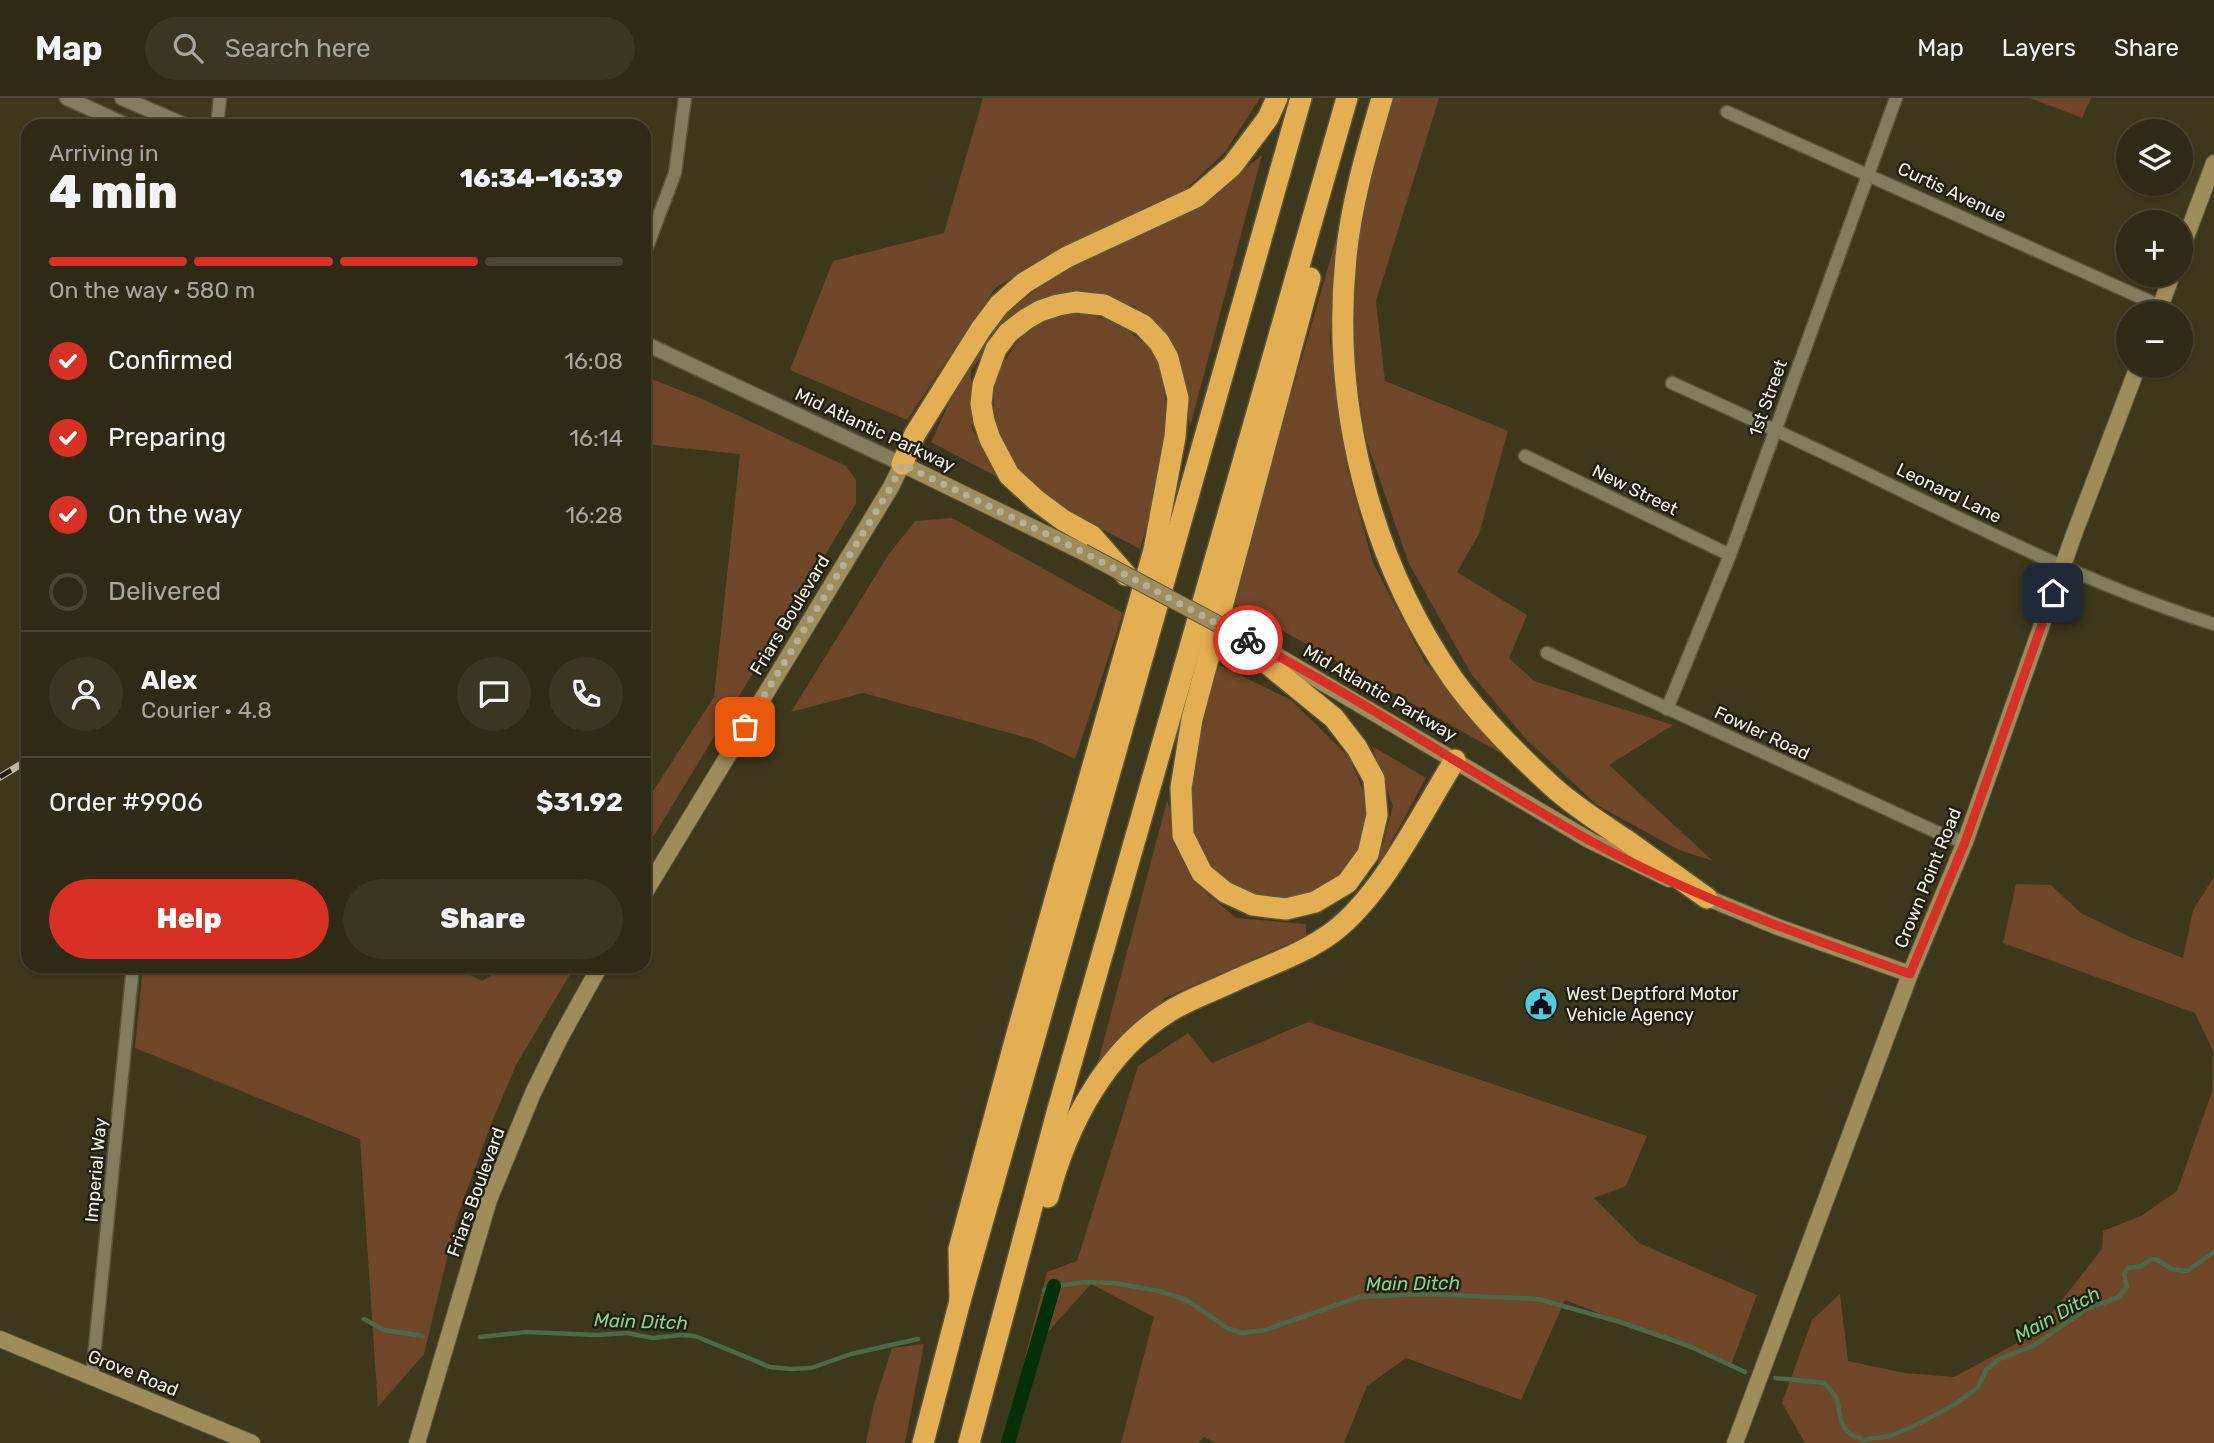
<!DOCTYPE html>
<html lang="en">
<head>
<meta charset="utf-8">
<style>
  :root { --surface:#2e2a15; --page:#3a3622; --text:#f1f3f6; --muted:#a7a7a0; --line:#494634; --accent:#d93025 }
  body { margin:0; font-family:Rubik,sans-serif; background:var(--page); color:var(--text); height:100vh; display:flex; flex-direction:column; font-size:26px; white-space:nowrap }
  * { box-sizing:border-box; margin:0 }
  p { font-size:23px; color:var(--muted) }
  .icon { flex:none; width:38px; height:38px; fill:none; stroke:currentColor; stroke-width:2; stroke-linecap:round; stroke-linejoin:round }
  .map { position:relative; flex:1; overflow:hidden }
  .sheet { position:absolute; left:21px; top:21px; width:630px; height:854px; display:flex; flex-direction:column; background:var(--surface); border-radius:21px; box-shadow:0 2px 5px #0004,0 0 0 2px var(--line) }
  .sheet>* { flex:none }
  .tools { position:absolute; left:2116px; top:21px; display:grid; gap:14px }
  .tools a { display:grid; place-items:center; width:77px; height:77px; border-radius:50%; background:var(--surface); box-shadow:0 2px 5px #0004,0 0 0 2px var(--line); font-size:35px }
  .pin { position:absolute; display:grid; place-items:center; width:60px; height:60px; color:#fff; margin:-30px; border-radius:14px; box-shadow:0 4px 10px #0006 }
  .courier { position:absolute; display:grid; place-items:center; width:70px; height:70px; margin:-35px; border:5px solid #d93025; border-radius:50%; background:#fff; color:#222; box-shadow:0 2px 9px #0007 }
  .summary em { font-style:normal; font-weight:800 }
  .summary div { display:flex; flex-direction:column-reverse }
  .summary { display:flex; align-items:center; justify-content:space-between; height:119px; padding:0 28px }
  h1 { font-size:46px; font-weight:800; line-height:52px }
  .bar { display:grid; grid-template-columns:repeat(4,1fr); gap:10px 7px; align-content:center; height:84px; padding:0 28px }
  .bar i { height:9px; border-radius:5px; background:var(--line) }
  .bar .current { background:var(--accent) }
  .bar p { grid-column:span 4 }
  .line { display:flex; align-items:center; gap:18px; padding:0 28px; border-top:2px solid var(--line) }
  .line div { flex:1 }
  .round { display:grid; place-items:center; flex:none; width:74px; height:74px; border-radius:37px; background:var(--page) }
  ol { padding:0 28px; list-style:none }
  li { display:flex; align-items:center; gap:21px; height:77px }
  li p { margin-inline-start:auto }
  li .icon { padding:7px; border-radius:50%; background:var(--accent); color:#fff; stroke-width:4 }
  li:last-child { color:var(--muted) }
  li i { width:38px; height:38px; border:4px solid var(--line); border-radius:50% }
  .primary-button { display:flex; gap:14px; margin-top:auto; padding:14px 28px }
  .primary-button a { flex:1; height:80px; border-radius:42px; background:var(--accent); color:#fff; font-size:28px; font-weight:800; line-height:80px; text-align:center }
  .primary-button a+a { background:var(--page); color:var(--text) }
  header { display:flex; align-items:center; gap:42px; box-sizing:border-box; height:98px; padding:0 35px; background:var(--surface); border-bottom:2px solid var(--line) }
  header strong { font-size:33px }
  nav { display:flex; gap:38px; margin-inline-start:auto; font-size:24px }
  .search { width:490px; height:63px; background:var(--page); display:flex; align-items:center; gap:18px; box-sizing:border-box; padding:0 24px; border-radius:38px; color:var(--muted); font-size:26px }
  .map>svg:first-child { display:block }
  .green { fill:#6f4628 }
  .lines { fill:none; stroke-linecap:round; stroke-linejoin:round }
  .stream { stroke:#4b6a48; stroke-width:4.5 }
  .canal { stroke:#033007; stroke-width:14 }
  .minor-casing { stroke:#5a563c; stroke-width:15 }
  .tertiary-casing { stroke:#5a563c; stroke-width:17 }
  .secondary-casing { stroke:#5a563c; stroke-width:18 }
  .motorway-casing { stroke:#5a563c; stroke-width:24 }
  .minor { stroke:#827d5f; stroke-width:12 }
  .tertiary { stroke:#827d5f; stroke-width:14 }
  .secondary { stroke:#9f8c5b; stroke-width:16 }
  .motorway { stroke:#e4ae52; stroke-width:21 }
  .rail-casing { stroke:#bbb8a4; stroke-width:7 }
  .rail { stroke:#211f13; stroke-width:4.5; stroke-dasharray:13; stroke-linecap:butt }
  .secondary-bridge-casing { stroke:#5a563c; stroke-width:18; stroke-linecap:butt }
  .secondary-bridge { stroke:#9f8c5b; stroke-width:16 }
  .done { stroke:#b3b09b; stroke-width:7; stroke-dasharray:0 12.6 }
  .route { stroke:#d93025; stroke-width:9 }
  .labels { text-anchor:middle; stroke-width:5; stroke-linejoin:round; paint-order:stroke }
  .street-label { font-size:18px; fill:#f3f1e0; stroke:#211f13 }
  .poi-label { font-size:18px; fill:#f3f1e0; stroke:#211f13; text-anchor:start }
  .water-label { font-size:19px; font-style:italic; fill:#87d587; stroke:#211f13 }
</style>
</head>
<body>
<header>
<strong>Map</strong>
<div class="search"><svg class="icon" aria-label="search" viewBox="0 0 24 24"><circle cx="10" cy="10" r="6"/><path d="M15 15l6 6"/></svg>Search here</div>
<nav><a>Map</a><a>Layers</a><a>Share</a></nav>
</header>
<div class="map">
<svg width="2214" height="1345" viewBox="0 0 2214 1345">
  <rect width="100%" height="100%" fill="#3d381c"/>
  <g class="green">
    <polygon points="983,0 1260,0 1225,54 1187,90 1081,143 996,189 907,322 790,272 833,163 944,135"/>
    <polygon points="1393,0 1439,0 1376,203 1385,283 1508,333 1479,436 1457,474 1527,517 1509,560 1534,583 1673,627 1609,667 1713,763 1679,752 1597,707 1526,641 1472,577 1409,466 1365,339 1351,238 1360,123"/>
    <polygon points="2030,0 2091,0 2082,20"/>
    <polygon points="1262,57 1190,329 1182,272 1163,232 1135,208 1094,197 1046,198 1008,223 971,272 972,331 1001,381 931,344 960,281 999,220 1061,173 1167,124 1231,82"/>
    <polygon points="1339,132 1330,243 1347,370 1373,465 1425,564 1513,662 1231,504"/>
    <polygon points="1069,211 1118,225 1157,255 1168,317 1168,354 1140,451 1062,410 1016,372 994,320 994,279 1024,234"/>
    <polygon points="644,278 700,300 846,368 856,382 856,406 644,754 644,707 714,599 740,356 644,346"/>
    <polygon points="952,420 1123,515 1075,661 1032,641 863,595 791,614 889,456 915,423"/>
    <polygon points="1219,567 1291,602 1349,659 1369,706 1354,764 1325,788 1286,804 1247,800 1211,769 1194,736 1189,694 1210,595"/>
    <polygon points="1372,648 1426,680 1376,772 1393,708"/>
    <polygon points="1167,703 1197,787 1236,820 1306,826 1306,838 1165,900 1096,972"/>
    <polygon points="2214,779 2214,1345 1805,1345 1782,1305 1812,1222 1840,1196 1848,1263 1905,1275 1954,1279 2036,1235 2102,1151 2103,1133 2141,1118 2177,1093 2212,994 2213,953 2195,915 2003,845 2016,786 2051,787 2081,815 2130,839 2183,860 2193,812"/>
    <polygon points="143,868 459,868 459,871 482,883 505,868 575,868 516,967 492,1024 457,1119 424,1256 378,1309 360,1041 135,950"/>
    <polygon points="1308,924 1647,1038 1626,1088 1594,1100 1639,1145 1757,1197 1731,1267 1565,1202 1521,1302 1406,1260 1367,1288 1344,1345 1215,1345 1204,1339 1198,1345 1121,1345 1154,1219 1091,1186 1025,1259 1047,1174 1077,1163 1138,968 1188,935 1212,965"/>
    <polygon points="924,1246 905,1345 866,1345 874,1306 892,1250"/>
  </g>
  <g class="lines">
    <g class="stream">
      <polyline points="1044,1192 1056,1188 1085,1184 1114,1185 1159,1193 1187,1202 1227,1230 1242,1235 1265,1232 1359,1199 1427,1196 1538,1201 1620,1224 1689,1248 1745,1274"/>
      <polyline points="364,1221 384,1232 423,1238"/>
      <polyline points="480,1239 526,1234 597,1237 627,1235 653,1240 681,1237 695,1238 770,1269 791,1271 811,1270 851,1256 918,1241"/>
      <polyline points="1775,1280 1825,1285 1837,1301 1841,1323 1845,1331 1850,1336 1864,1342 1890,1338 1914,1328 1956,1306 1978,1289 1986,1272 1999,1261 2033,1248 2088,1210 2117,1200 2127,1189 2124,1176 2128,1170 2142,1168 2150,1162 2155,1161 2172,1171 2187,1173 2214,1154"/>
    </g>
    <polyline class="canal" points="1008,1345 1054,1188"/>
    <defs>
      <g id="minor">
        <polyline points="1727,14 2160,208"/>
        <polyline points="217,28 220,0"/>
        <polyline points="644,157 675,75 685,0"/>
        <path d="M1672,285C1755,322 1836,360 1917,400C2014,447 2111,494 2214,526"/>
        <polyline points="1525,358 1730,457"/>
        <polyline points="1547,555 1943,737 1965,744"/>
        <polyline points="1667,611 1730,457 1896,0"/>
        <polyline points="92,1279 133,868"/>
      </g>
      <g id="tertiary">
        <polyline points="67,0 128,28"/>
        <polyline points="122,0 187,28"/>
        <polyline points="644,245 902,366"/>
      </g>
      <g id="secondary">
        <polyline points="2180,155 2214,65"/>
        <polyline points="2158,215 2172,177"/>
        <polyline points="1276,557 1589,742 1669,781"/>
        <polyline points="644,796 891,389 902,366 1083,454"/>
        <polyline points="1698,796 1778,829 1910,876"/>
        <polyline points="0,1241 252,1345"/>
        <polyline points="417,1345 489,1102 533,995 560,940 600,868"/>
        <polyline points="1735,1345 1910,876 1965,744 2073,439 2138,268"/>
      </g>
      <g id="motorway">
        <path d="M1382,0C1367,52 1351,106 1346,159C1331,306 1369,460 1453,581C1481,620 1518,657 1553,689C1575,709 1601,725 1626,742C1653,761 1680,781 1707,800"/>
        <polyline points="902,366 915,336 981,231 999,207 1024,185 1067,159 1196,99 1232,68 1268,20 1277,0"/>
        <polyline points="1232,537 1334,620 1357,650 1374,681 1377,717 1368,756 1347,785 1315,804 1286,811 1253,807 1225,794 1202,775 1183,737 1181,690 1192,621 1310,180"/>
        <path d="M1048,1099C1067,1027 1105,953 1170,913C1191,900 1216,892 1238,881C1269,867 1305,855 1333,834C1383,796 1421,716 1455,662"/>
        <polyline points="960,1203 959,1151 1015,943 1154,452 1175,339 1178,300 1168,260 1159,244 1143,227 1104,207 1076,204 1058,207 1040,213 1026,221 1008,235 996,251 983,287 981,306 984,323 990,341 1009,377 1036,402 1063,422 1092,438 1126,477"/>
        <polyline points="923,1345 960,1203 1301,0"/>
        <polyline points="969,1345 1058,1011 1347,0"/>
      </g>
    </defs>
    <use href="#minor" class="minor-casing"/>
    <use href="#tertiary" class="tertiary-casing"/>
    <use href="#secondary" class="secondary-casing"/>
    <use href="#motorway" class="motorway-casing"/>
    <use href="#minor" class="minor"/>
    <use href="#tertiary" class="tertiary"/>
    <use href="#secondary" class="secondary"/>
    <use href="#motorway" class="motorway"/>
    <defs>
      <polyline id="rail" points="0,679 28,662"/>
    </defs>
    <use href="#rail" class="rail-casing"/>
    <use href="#rail" class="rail"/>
    <defs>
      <polyline id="secondary-bridge" points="1083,454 1276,557"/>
    </defs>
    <use href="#secondary-bridge" class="secondary-bridge-casing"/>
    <use href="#secondary-bridge" class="secondary-bridge"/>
  </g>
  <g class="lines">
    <polyline class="done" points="745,629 891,389 902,366 1083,454 1248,542"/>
    <path class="route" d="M1248,542C1364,602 1473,677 1587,741C1690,798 1800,837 1910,876L1965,744L2053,495"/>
  </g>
  <defs>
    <symbol id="civic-disc" viewBox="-11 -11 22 22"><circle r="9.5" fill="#54cade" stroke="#211f13"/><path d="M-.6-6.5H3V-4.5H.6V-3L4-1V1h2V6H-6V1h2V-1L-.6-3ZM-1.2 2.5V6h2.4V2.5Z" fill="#111"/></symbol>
  </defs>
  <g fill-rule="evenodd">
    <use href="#civic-disc" x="1522" y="887" width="38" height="38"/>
  </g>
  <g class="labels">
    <g class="street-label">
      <text transform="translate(1952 94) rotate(25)" y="6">Curtis Avenue</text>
      <text transform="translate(1768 300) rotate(-70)" y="6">1st Street</text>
      <text transform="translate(875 332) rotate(25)" y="6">Mid Atlantic Parkway</text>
      <text transform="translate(1635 392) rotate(26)" y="6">New Street</text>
      <text transform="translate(1949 395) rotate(26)" y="6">Leonard Lane</text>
      <text transform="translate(790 517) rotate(-59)" y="6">Friars Boulevard</text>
      <text transform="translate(1380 595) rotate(30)" y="6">Mid Atlantic Parkway</text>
      <text transform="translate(1762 635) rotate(25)" y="6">Fowler Road</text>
      <text transform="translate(1928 780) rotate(-68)" y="6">Crown Point Road</text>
      <text transform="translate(96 1072) rotate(-85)" y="6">Imperial Way</text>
      <text transform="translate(476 1094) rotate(-70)" y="6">Friars Boulevard</text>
      <text transform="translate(133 1275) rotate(22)" y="6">Grove Road</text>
    </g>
    <g class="poi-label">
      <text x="1566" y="902">West Deptford Motor<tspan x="1566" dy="21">Vehicle Agency</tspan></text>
    </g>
    <g class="water-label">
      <text transform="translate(1413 1185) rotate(-1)" y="7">Main Ditch</text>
      <text transform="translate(2057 1216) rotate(-29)" y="7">Main Ditch</text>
      <text transform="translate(641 1223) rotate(2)" y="7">Main Ditch</text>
    </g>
  </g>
</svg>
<div class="tools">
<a><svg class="icon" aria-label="layers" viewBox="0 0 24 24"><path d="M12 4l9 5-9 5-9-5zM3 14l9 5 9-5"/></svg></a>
<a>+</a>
<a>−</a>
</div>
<div class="pin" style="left:745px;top:629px;background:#ea580c"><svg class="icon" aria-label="bag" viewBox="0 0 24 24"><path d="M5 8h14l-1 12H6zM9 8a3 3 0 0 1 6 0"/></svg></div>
<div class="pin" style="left:2053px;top:495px;background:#1f2937"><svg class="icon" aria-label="home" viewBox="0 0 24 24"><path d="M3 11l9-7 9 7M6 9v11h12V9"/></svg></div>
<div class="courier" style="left:1248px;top:542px"><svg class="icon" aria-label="bike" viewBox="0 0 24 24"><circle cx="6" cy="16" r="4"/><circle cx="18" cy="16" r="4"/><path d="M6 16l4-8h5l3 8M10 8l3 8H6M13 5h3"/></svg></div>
<section class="sheet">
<div class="summary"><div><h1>4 min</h1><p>Arriving in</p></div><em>16:34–16:39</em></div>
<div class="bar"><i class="current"></i><i class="current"></i><i class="current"></i><i></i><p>On the way · 580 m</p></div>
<ol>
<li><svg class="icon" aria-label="check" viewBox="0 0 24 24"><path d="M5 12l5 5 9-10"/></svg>Confirmed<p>16:08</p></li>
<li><svg class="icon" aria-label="check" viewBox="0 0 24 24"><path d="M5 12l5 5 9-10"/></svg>Preparing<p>16:14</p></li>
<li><svg class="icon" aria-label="check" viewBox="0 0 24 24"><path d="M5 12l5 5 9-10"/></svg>On the way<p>16:28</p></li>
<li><i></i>Delivered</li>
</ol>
<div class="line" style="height:126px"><a class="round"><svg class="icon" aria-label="person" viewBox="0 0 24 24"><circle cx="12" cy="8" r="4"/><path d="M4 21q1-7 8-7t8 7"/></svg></a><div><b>Alex</b><p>Courier · 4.8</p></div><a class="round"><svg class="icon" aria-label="chat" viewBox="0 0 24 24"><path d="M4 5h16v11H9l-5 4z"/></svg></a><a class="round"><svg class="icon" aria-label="phone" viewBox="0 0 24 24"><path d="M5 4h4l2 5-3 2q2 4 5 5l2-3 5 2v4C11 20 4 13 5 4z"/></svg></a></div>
<div class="line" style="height:91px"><div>Order #9906</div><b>$31.92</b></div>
<div class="primary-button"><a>Help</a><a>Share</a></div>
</section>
</div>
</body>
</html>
